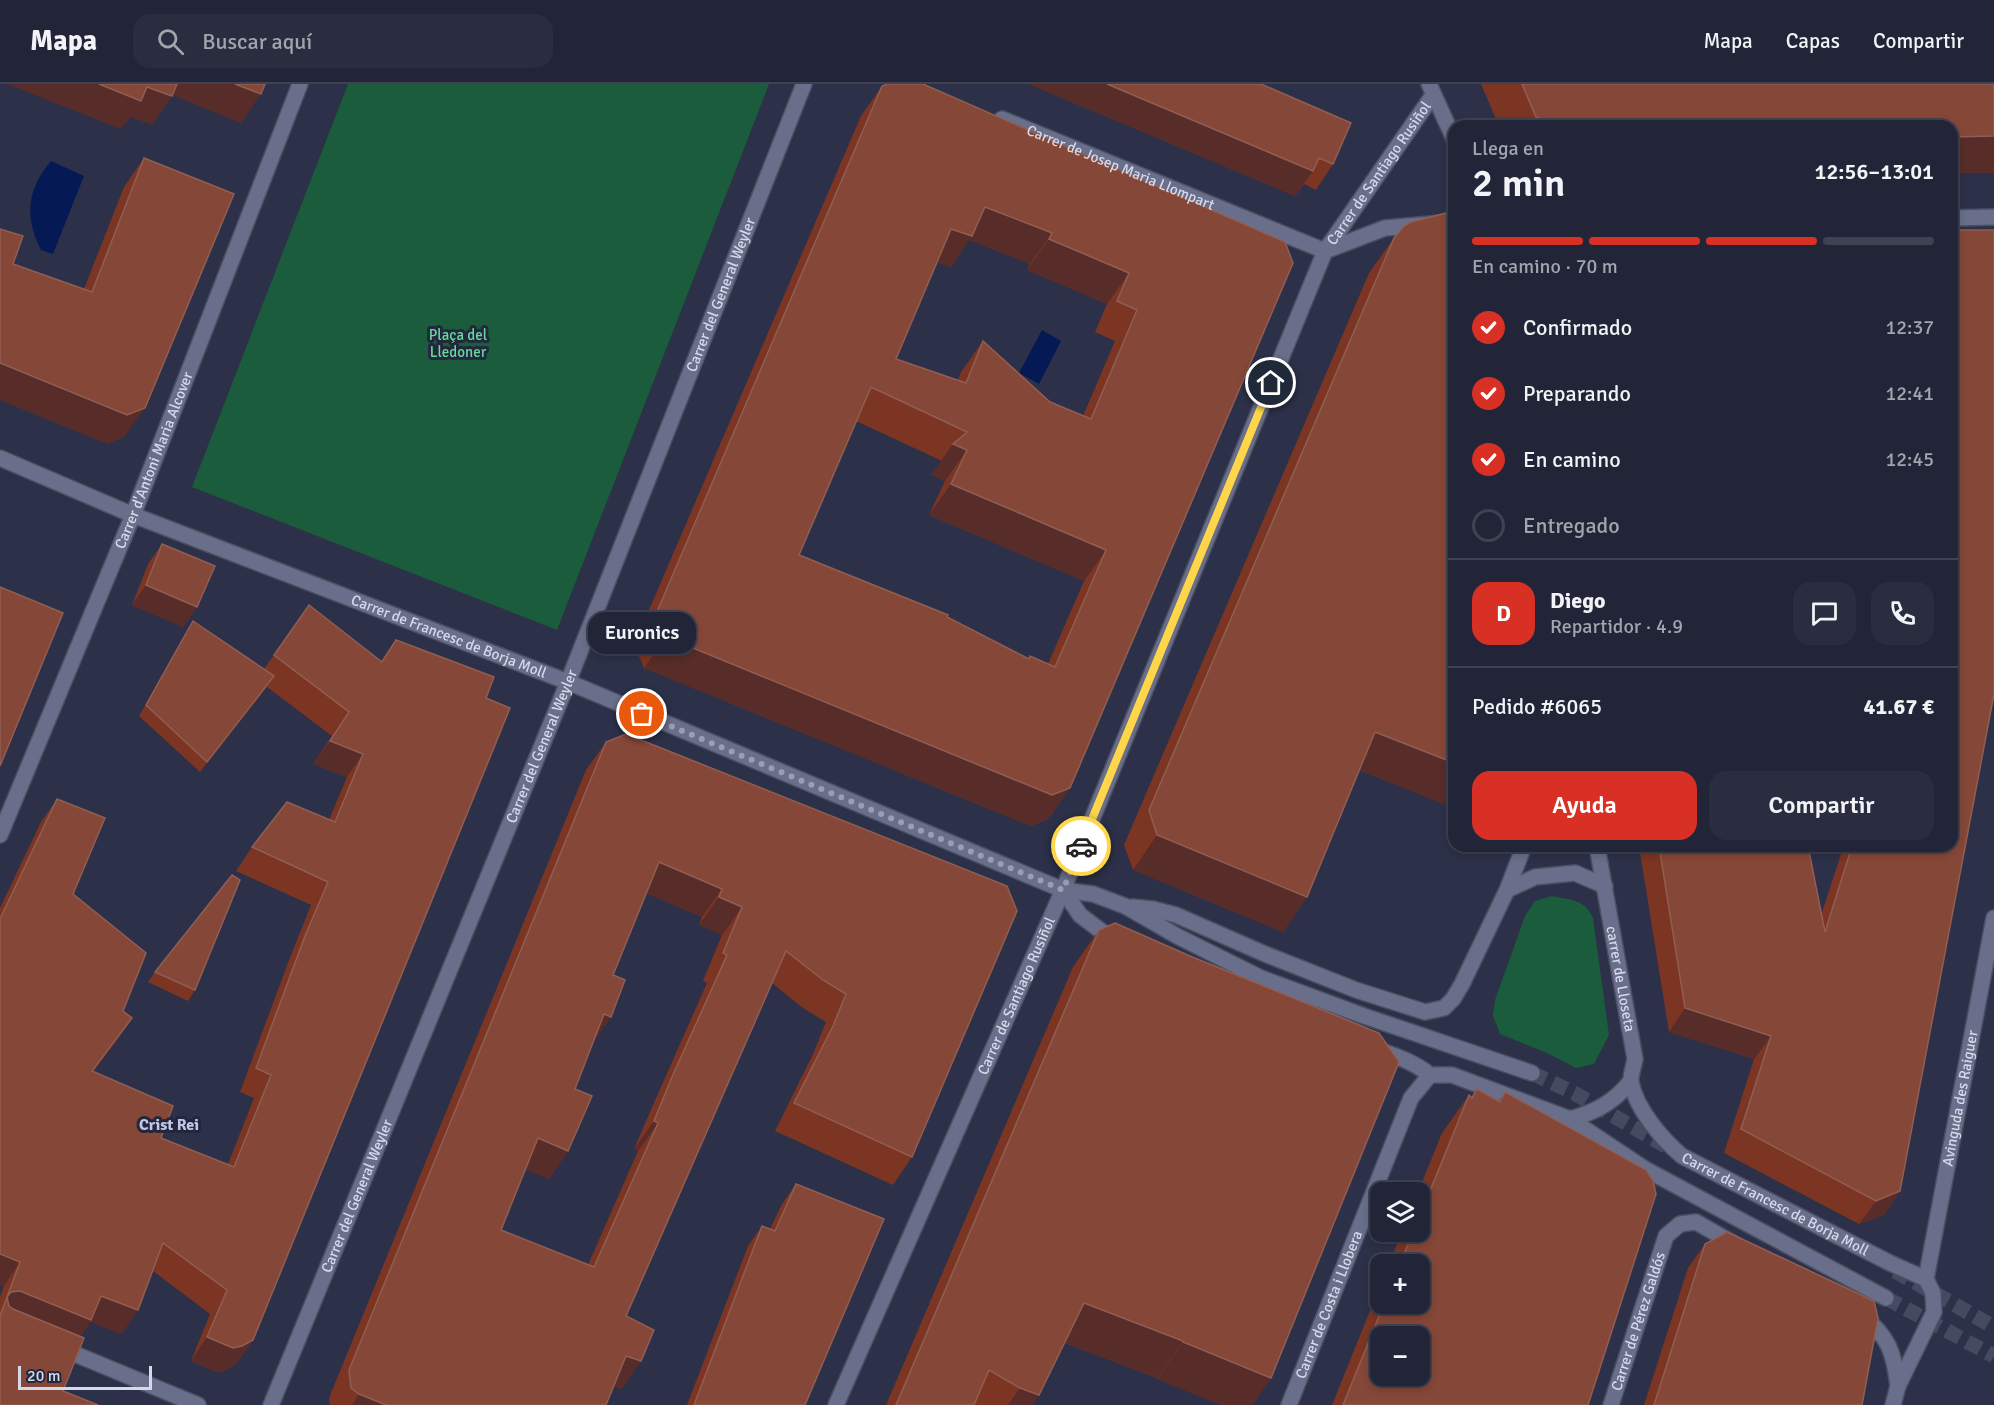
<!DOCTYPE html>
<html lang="es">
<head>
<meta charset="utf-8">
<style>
  :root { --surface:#212537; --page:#292d3f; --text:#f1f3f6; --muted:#a2a5ad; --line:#3e4252; --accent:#d93025 }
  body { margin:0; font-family:Signika,sans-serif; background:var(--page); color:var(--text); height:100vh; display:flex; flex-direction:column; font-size:22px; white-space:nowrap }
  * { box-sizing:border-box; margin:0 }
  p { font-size:20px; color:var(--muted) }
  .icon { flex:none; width:33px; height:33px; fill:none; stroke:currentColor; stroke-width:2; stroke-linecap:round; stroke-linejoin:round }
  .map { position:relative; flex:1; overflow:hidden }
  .details { position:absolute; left:1448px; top:36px; width:510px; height:732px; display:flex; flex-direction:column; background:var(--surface); border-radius:18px; box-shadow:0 3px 9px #0003,0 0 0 2px var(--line) }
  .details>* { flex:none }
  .buttons { position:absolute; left:1370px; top:1098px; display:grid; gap:12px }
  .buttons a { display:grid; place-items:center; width:60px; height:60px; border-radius:12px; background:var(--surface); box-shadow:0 3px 9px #0003,0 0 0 2px var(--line); font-size:30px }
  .scale { position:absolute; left:18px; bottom:15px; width:134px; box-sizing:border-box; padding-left:6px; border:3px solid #d6d9e9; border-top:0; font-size:16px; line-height:21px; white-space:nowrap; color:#d6d9e9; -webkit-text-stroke:4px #23273e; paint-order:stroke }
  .pin { position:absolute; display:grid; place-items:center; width:51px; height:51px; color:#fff; margin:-26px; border:3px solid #fff; border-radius:50%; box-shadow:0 2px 6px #0007 }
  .courier { position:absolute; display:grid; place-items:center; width:60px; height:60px; margin:-30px; border:4px solid #ffd54a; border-radius:50%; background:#fff; color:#222; box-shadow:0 2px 8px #0007 }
  .bubble { position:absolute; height:42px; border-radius:18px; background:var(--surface); box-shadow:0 3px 9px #0003,0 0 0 2px var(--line); font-size:20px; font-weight:600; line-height:42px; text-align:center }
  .overview em { font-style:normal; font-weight:600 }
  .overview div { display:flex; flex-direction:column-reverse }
  .overview { display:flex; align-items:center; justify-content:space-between; height:102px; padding:0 24px }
  h1 { font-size:39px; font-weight:600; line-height:45px }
  .bar { display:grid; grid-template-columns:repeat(4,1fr); gap:9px 6px; align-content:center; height:72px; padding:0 24px }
  .bar i { height:8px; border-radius:4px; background:var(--line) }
  .bar .active { background:var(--accent) }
  .bar p { grid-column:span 4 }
  .line { display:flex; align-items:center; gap:15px; padding:0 24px; border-top:2px solid var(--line) }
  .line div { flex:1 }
  .round { display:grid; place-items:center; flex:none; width:63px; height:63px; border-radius:18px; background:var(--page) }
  ol { padding:0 24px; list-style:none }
  li { display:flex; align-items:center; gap:18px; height:66px }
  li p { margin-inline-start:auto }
  li .icon { padding:6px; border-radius:50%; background:var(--accent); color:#fff; stroke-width:4 }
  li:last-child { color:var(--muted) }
  li i { width:33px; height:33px; border:3px solid var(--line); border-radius:50% }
  .primary-button { display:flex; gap:12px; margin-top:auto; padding:12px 24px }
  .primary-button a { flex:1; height:69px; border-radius:18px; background:var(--accent); color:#fff; font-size:24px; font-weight:600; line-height:69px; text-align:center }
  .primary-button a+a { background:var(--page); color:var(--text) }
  header { display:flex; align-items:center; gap:36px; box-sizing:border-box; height:84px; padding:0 30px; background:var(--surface); border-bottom:2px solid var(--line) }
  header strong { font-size:28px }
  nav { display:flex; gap:33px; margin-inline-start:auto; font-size:21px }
  .search { width:420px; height:54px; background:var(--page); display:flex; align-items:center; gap:15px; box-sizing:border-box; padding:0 21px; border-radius:18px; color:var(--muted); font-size:22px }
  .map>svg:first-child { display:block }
  .green { fill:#1a5c3b }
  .water { fill:#051954 }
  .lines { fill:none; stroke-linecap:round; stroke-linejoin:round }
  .minor-tunnel { stroke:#464a61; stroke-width:15; stroke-dasharray:15 8; stroke-linecap:butt }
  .minor-casing { stroke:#4b4f63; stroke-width:18 }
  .minor { stroke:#696f8a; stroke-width:15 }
  .wall { fill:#7b3522; fill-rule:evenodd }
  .shaded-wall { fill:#572c29 }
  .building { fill:#854737; stroke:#915e53; stroke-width:1.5; fill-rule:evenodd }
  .done { stroke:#9a9eb1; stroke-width:6; stroke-dasharray:0 10.8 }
  .route { stroke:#ffd54a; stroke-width:8 }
  .labels { text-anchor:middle; stroke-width:6; stroke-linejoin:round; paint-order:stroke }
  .street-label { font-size:15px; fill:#d6d9e9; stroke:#23273e }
  .park-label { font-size:15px; fill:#67db9c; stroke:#23273e }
  .neighbourhood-label { font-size:16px; font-weight:bold; fill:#c0c7e6; stroke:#23273e }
</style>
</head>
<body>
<header>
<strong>Mapa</strong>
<div class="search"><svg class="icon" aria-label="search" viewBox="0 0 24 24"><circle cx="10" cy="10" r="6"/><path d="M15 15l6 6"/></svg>Buscar aquí</div>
<nav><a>Mapa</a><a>Capas</a><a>Compartir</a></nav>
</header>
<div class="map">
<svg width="1994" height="1321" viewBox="0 0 1994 1321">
  <rect width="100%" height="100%" fill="#2c3149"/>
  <g class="green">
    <polygon points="348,0 769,0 557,546 192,403"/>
    <path d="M1552,812C1570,816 1585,815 1593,834L1609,951L1594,980L1576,984L1547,969L1500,950L1493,932L1495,916L1525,832L1535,817Z"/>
  </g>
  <g class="water">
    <path d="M51,77L84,92L53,170L41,166C24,133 27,105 51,77Z"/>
    <polygon points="1042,246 1061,257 1039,300 1019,289"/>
  </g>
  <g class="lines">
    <g class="minor-tunnel">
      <polyline points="1532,989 1574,1009 1671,1065"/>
      <polyline points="1895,1187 1994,1243"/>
      <polyline points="1886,1214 1994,1272"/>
    </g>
    <defs>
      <g id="minor">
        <polyline points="1429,0 1454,55"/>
        <path id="s1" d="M1002,35L1325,167"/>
        <polyline points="1952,134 1994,133"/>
        <polyline points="1325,167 1385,144 1454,138"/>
        <path id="s2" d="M0,374L133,431L568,598L1063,806L1093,810L1125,822L1177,852L1261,894L1364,932L1532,989"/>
        <path id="s3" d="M0,751L133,431L300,0"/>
        <path id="s4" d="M1597,762L1635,975C1634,982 1630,992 1631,998C1636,1025 1662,1055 1682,1072L1890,1179L1926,1195"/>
        <polyline points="1063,806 1080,831 1101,847 1117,856"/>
        <polyline points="1507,806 1535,793 1575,789 1605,802"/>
        <polyline points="1132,823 1153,825 1176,831 1265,870 1356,906 1425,928 1444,924 1453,915 1462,900 1507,806 1524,762"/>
        <path d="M1376,965C1396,972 1414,978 1430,991H1452L1570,1035L1645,1085L1886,1214"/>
        <path d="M1570,1035C1596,1028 1614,1018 1631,997"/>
        <path id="s5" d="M1926,1195L1994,834"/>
        <path d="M1861,1231C1889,1252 1894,1269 1898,1302"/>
        <polyline points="58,1263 198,1321"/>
        <path id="s6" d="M271,1321L568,598L804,0"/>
        <path id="s7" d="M836,1321L1063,806L1325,167L1433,11"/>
        <path id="s8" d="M1289,1321L1411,1014L1430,991"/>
        <path id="s9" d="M1611,1321L1666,1152L1680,1140L1696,1138L1738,1162"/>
        <polyline points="1893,1321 1898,1302 1934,1228 1933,1209 1926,1195"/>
      </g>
    </defs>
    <use href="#minor" class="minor-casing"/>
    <use href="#minor" class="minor"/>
  </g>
  <g class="wall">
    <polygon points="1029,0 1261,0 1333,80 1316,106 1304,100 1295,112"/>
    <polygon points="1481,0 1994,0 1952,42 1499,42"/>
    <path d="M882,2L1285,158L1070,704L1048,735L1031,742L644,584L634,561L861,32ZM969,156L1030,180L1027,186L1107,220L1095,248L1115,257L1083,332L1050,318L983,257L961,288L958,296L896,275L937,178L951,183ZM856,337L942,377L931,391L945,397L929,431L1084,497L1048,580L1030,572L1028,575L947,533L799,471Z"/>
    <polygon points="144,74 125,352 107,360 13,180 84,205 124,103"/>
    <polygon points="1454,127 1454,724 1359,686 1307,813 1283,848 1133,786 1124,761 1369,189 1394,154"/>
    <polygon points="162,460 197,523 183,543 132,521 148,480"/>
    <polygon points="309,521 381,577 396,556 253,1256 236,1280 226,1286 216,1288 191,1277 210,1230 153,1187 122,1250 91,1238 0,1321 0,1212 4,1202 0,1201 0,824 41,738 57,715 73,810 123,927 132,934 116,958 93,988 161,1054 228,1080 254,1014 240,1008 289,876 311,821 236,787 252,763 329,736 347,693 313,680 332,652 267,603 200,688 139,632 186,548 193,537 264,585"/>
    <path d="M606,658L1007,802L912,1073L893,1101L775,1047L813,970L826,938L803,924L772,899L626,1232L622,1305L614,1302L606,1321H330L329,1314L586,686ZM646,809L702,833L699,841L722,851L703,897L707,899L653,1021L634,1065L638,1067L588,1181L501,1146L525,1085L549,1095L568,1067L575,1005L593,957L611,933L613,891Z"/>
    <polygon points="1639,762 1808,762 1821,831 1842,767 1845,762 1952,762 1900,1107 1884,1131 1859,1140 1724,1069 1754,975 1669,948"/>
    <polygon points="1099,846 1271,1294 1252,1321 1221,1321 1157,1295 1157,1294 1065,1259 1039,1311 1032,1321 886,1321 1073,883"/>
    <polygon points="155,888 195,906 188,917 148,898"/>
    <polygon points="1477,1005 1499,1017 1505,1008 1588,1321 1332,1321 1380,1202 1380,1220 1419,1220 1419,1180 1389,1180 1402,1148 1419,1148 1419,1108 1418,1108 1442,1049 1469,1011 1471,1013"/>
    <polygon points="796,1100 805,1321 687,1321 748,1162 762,1142 770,1145 782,1120"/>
    <polygon points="1705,1160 1862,1321 1644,1321 1688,1184"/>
  </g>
  <g class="shaded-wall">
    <polygon points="7,0 99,0 147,3 172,12 152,41 131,33 121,45"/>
    <polygon points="170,0 235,0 261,10 241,39 165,8"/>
    <polygon points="1029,0 1107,0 1313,87 1295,112"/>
    <polygon points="1994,52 1994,89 1952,89 1952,53"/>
    <polygon points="985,123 1052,149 1030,180 969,156 951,183 930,176 951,145"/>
    <polygon points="1049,155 1129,189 1107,220 1027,186"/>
    <polygon points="0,279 145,324 125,352 107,360 0,316"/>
    <polygon points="953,360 967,366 945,397 931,391"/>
    <polygon points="951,400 1106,466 1084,497 929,431"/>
    <polygon points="146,501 197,523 183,543 132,521"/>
    <polygon points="666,553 1070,704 1048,735 1031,742 644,584"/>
    <polygon points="274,592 267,603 200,688 207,678"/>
    <polygon points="1375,648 1454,679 1454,724 1350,682"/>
    <polygon points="330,657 363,670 347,693 313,680"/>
    <polygon points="1157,751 1307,813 1283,848 1133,786"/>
    <polygon points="659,778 722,805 702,833 639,806"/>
    <polygon points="719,813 742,823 722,851 699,841"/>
    <polygon points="1685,924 1771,952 1754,975 1669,948"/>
    <polygon points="604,930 611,933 591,961"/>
    <polygon points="132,934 116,958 75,1011 92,987"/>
    <polygon points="654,1037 658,1039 638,1067 634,1065"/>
    <polygon points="538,1054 568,1067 549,1095 518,1082"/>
    <polygon points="1900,1107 1884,1131 1859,1140 1876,1117"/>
    <polygon points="0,1170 20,1178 4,1202 0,1201"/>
    <polygon points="20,1207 101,1212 138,1226 122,1250 91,1238 75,1260 4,1231 7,1214 11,1208"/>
    <polygon points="1084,1219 1183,1257 1157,1294 1058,1256"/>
    <polygon points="207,1253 253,1256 236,1280 226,1286 216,1288 191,1277"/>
    <polygon points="1183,1258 1271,1294 1252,1321 1221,1321 1157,1295"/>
    <polygon points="626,1272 641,1277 622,1305 607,1300"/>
    <polygon points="1020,1304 1039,1311 1032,1321 1008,1321"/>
    <polygon points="359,1310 386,1321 352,1321"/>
  </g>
  <g class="building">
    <polygon points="99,0 177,0 172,12 147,3 141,17"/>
    <polygon points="235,0 265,0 261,10"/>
    <path d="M887,0H923L1285,158L1293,179L1070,704L1052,711L666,553L656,530L882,2ZM985,123L1052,149L1049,155L1129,189L1117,217L1137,226L1091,335L1050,318L983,257L966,299L896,275L951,145L972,152ZM871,303L967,348L953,360L967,366L951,400L1106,466L1055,583L1030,572L1029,575L947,533L948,531L799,471Z"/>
    <polygon points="1107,0 1261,0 1351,39 1333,80 1319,74 1313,87"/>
    <polygon points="1522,0 1994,0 1994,52 1952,53 1952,42 1555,42 1536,33"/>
    <polygon points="144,74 234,110 145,324 127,331 0,279 0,145 23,152 13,180 92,208"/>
    <polygon points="1454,127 1454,679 1375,648 1307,813 1157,751 1149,726 1394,154 1404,142 1411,138"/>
    <polygon points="1952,146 1994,146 1994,610 1900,1107 1876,1117 1741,1045 1771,952 1685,924 1659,762 1808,762 1825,848 1852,762 1952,762"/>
    <polygon points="162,460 215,482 197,523 146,501"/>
    <polygon points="0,503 63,529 0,682"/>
    <polygon points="309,521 382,578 396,556 494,593 486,614 510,624 253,1256 242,1262 233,1264 207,1253 227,1206 163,1159 138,1226 101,1212 91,1236 20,1207 11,1208 7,1213 9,1222 13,1225 84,1254 63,1307 98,1321 0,1321 0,1232 20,1178 0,1170 0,835 57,715 105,734 73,810 146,869 123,927 132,934 92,987 173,1022 161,1054 234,1083 271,991 256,984 305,852 328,798 252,763 287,718 335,738 363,670 330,657 349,628 274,571"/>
    <polygon points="193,537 274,592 207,678 146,621"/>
    <path d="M626,650L1007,802L1017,827L912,1073L794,1019L833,942L846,910L823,896L786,867L626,1232L654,1246L641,1277L626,1272L606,1321H386L359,1310L351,1304L349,1286L606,658ZM659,778L722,805L719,813L742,823L723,869L727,871L672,993L654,1037L658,1039L594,1183L501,1146L538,1054L568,1067L592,1012L575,1005L604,930L611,933L625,896L613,891Z"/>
    <polygon points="232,791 240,796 195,906 155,888"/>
    <polygon points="1115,839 1190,872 1379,949 1399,978 1271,1294 1183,1258 1183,1257 1084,1219 1039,1311 1020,1304 989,1286 974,1321 896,1321 1099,846"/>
    <path d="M1477,1005L1500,1018L1505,1008L1646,1086L1653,1096L1656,1110L1588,1321H1343L1384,1220H1419V1180H1400L1413,1148H1419V1134L1469,1011L1472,1014ZM1380,1252H1419V1292H1380Z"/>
    <polygon points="796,1100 884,1135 805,1321 694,1321 762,1142 775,1147"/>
    <polygon points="1727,1148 1874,1217 1878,1234 1862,1321 1654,1321 1705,1160"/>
  </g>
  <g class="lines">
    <polyline class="done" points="642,630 1063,806 1081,762"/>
    <polyline class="route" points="1081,762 1271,299"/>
  </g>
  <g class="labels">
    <g class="street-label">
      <text dy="5" stroke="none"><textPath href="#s1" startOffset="128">Carrer de Josep Maria Llompart</textPath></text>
      <text dy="5" stroke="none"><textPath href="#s7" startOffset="1348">Carrer de Santiago Rusiñol</textPath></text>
      <text dy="5" stroke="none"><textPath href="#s6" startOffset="1198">Carrer del General Weyler</textPath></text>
      <text dy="5" stroke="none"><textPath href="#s3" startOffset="405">Carrer d'Antoni Maria Alcover</textPath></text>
      <text dy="5" stroke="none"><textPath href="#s2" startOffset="483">Carrer de Francesc de Borja Moll</textPath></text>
      <text dy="5" stroke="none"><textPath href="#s6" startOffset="712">Carrer del General Weyler</textPath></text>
      <text dy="5" stroke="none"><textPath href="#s4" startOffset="135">carrer de Lloseta</textPath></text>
      <text dy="5" stroke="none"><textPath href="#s7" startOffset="447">Carrer de Santiago Rusiñol</textPath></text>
      <text dy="5" stroke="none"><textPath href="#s5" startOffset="184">Avinguda des Raiguer</textPath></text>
      <text dy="5" stroke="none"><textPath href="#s6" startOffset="226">Carrer del General Weyler</textPath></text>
      <text dy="5" stroke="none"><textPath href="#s4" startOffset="436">Carrer de Francesc de Borja Moll</textPath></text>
      <text dy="5" stroke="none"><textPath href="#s8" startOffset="108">Carrer de Costa i Llobera</textPath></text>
      <text dy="5" stroke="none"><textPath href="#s9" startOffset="88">Carrer de Pérez Galdós</textPath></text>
    </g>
    <g class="park-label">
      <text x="458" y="256">Plaça del<tspan x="458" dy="17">Lledoner</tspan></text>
    </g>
    <g class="neighbourhood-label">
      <text x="169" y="1046">Crist Rei</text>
    </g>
  </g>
</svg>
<div class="buttons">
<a><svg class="icon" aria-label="layers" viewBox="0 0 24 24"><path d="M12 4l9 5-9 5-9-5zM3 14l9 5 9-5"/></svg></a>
<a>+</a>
<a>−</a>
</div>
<div class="scale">20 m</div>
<div class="pin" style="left:642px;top:630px;background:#ea580c"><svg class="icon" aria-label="bag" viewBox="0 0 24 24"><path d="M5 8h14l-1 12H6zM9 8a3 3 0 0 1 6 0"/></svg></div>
<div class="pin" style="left:1271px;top:299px;background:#1f2937"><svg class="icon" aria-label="home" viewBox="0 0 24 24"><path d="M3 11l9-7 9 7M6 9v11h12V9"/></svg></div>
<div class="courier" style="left:1081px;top:762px"><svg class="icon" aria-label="car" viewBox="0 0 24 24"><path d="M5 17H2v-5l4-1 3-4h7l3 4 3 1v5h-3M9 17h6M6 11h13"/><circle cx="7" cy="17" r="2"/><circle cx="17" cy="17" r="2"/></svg></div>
<div class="bubble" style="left:588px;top:528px;width:108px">Euronics</div>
<section class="details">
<div class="overview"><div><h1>2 min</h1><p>Llega en</p></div><em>12:56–13:01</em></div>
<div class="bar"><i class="active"></i><i class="active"></i><i class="active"></i><i></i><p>En camino · 70 m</p></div>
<ol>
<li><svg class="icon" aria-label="check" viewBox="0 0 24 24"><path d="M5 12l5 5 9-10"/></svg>Confirmado<p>12:37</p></li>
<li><svg class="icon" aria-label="check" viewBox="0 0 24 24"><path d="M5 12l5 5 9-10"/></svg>Preparando<p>12:41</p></li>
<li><svg class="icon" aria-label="check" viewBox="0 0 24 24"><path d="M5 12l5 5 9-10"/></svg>En camino<p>12:45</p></li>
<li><i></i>Entregado</li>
</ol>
<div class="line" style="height:108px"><b class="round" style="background:var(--accent);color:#fff">D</b><div><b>Diego</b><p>Repartidor · 4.9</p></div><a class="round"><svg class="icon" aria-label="chat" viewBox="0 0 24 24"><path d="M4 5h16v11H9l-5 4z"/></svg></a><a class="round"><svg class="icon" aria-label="phone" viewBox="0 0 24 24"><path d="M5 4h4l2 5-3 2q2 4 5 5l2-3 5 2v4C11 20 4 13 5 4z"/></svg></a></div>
<div class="line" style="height:78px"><div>Pedido #6065</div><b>41.67 €</b></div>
<div class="primary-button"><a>Ayuda</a><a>Compartir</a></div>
</section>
</div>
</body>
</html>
